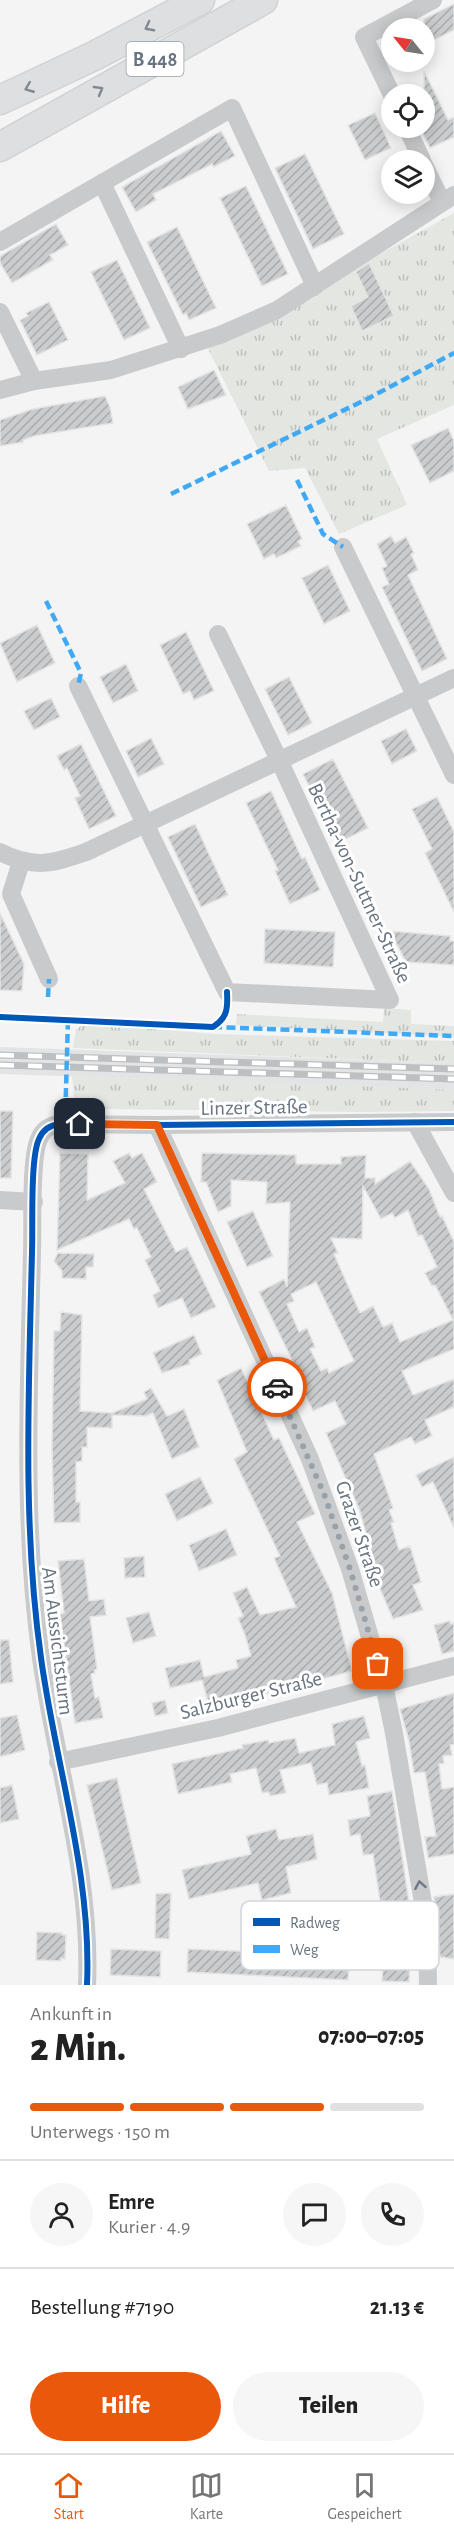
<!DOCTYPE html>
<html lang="de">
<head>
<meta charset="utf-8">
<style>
  :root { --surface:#fff; --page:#f6f6f6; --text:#222; --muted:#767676; --line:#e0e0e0; --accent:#ea580c }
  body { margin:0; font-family:"Alegreya Sans",sans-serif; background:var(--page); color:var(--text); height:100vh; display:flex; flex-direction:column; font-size:22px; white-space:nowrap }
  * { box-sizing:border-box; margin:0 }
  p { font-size:20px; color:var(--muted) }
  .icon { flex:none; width:33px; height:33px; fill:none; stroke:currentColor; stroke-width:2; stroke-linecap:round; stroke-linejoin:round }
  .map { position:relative; height:1985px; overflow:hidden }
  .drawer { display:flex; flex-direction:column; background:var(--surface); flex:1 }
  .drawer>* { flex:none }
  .needle { width:39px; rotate:300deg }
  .fabs { position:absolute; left:381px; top:18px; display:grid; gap:12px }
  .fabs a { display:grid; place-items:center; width:54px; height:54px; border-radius:50%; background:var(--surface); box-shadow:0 3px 15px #0003; font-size:30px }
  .pin { position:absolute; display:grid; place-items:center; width:51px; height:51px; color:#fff; margin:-26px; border-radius:12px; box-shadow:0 3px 9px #0006 }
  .courier { position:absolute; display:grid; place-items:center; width:60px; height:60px; margin:-30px; border:4px solid #ea580c; border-radius:50%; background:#fff; color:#222; box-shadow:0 2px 8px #0007 }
  .summary em { font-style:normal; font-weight:800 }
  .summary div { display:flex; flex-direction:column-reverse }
  .summary { display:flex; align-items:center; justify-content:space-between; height:102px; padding:0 30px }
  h1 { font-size:39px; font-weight:800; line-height:45px }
  .bar { display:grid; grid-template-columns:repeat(4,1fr); gap:9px 6px; align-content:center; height:72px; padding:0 30px }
  .bar i { height:8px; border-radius:4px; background:var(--line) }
  .bar .active { background:var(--accent) }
  .bar p { grid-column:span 4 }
  .line { display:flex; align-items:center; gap:15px; padding:0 30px; border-top:2px solid var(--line) }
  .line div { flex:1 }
  .round { display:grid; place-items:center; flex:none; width:63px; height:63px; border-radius:32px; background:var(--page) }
  .action { display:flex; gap:12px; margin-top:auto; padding:12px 30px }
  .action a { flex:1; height:69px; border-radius:36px; background:var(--accent); color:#fff; font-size:24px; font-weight:800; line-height:69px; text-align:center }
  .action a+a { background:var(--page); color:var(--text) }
  .menu { display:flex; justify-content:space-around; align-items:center; height:84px; border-top:2px solid var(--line); background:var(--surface); font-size:16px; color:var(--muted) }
  .menu a { display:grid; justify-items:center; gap:3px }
  .menu .active { color:var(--accent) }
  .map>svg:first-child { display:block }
  .built { fill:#e3e4e5 }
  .grass { fill:url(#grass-tufts) }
  .building { fill:url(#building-hatch); stroke:#e4e4e4; stroke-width:1.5; fill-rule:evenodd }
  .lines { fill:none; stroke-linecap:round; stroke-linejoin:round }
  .primary-casing { stroke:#d1d2d3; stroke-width:31 }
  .street { stroke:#c9cacb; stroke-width:18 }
  .primary { stroke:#dedfe0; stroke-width:28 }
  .rail-casing { stroke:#bebfc0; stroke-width:7 }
  .rail { stroke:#fff; stroke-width:4.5; stroke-dasharray:14; stroke-linecap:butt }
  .quiet { stroke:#3fa9f5; stroke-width:4.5; stroke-dasharray:9 4.5; stroke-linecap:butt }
  .cycleway-casing { stroke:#fff; stroke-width:10 }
  .cycleway { stroke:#0057b8; stroke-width:6 }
  .oneway { stroke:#808993 }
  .oneway2 { stroke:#6d7884 }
  .done { stroke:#99a1a9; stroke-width:6; stroke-dasharray:0 10.8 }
  .route { stroke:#ea580c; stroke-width:8 }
  .labels { text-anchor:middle; stroke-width:6; stroke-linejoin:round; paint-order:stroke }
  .shield { fill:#fff; stroke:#959ea6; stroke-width:1.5 }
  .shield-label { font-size:20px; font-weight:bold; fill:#687480 }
  .street-label { font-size:21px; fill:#687480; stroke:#fff }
  .key { fill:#fff; stroke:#d2d5d9; stroke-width:1.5 }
  .key-label { font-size:16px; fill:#687480 }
</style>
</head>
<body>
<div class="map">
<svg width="454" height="1985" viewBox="0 0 454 1985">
  <defs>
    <pattern id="grass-tufts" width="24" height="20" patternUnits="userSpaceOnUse" patternTransform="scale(1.5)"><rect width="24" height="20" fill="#e3e6e1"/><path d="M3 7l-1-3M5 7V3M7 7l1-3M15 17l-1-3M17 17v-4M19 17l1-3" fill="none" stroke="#bcbfbc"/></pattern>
    <pattern id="building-hatch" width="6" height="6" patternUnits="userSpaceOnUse" patternTransform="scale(1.5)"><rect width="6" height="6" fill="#cbcccd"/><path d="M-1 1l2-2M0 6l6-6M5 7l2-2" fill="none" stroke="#a9aaac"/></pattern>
  </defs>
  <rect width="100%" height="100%" fill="#f4f4f4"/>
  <polygon class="built" points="0,1047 454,1063 454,1090 0,1074"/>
  <g class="grass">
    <polygon points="454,213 454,405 377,439 407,505 339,534 305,468 269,471 208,349"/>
    <polygon points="384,1008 411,1010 411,1024 454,1026 454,1037 236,1025 237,1014 383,1022"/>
    <polygon points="91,1023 214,1034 454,1041 454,1063 73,1048 76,1030 82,1025"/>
    <polygon points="72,1075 454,1090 454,1111 364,1112 99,1109 86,1105 74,1098"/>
  </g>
  <g class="building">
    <polygon points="454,4 454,30 424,45 424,19"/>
    <polygon points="424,71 448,120 454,117 454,137 430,148 422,132 424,131"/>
    <polygon points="375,113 391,148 365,160 348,125"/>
    <polygon points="221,131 235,156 214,167 212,164 153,194 156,200 136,212 122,187"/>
    <polygon points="305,154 344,234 313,249 275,168"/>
    <polygon points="246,186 288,274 262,286 220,198"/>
    <polygon points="56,224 68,245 50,255 53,260 12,283 0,263 0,256"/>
    <polygon points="177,227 216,308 189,320 186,313 183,315 147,242"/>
    <polygon points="117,260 150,328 124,340 91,272"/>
    <polygon points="369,263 394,316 362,331 351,306 368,297 356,272"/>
    <polygon points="49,302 68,340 37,355 20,320 28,316 26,313"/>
    <polygon points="214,370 226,395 188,409 178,387"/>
    <polygon points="105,396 110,407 113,423 34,436 23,440 23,442 0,446 0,420 33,409"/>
    <polygon points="448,428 454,441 454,471 430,483 411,445"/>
    <polygon points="286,505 302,539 298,541 301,546 276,558 274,554 264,559 247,524"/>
    <polygon points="391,536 395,543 406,537 414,553 411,554 418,570 408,575 447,659 422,671 382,587 389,584 382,568 387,566 377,544"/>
    <polygon points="328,565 350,611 324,624 302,578"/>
    <polygon points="37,625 55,663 17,682 0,643"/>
    <polygon points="186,632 214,691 194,700 190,691 183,694 160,645"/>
    <polygon points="126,664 138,691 113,703 100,677"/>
    <polygon points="289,677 312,723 288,735 265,689"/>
    <polygon points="51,698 60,717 34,730 24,711"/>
    <polygon points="406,729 417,751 392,764 381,741"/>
    <polygon points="151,738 164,764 138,777 126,751"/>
    <polygon points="81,744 116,816 89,829 75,798 80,796 67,768 64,770 57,756"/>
    <polygon points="333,759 368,828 338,843 303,774"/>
    <polygon points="271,791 302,859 305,857 320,890 290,904 275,871 278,870 246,803"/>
    <polygon points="437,797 454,832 454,912 425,853 432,849 412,809"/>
    <polygon points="195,824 228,895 201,907 168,837"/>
    <polygon points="0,913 24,964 22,991 0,990"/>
    <polygon points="265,929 335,932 333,967 264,963"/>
    <polygon points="390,931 450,936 450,941 454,941 454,965 406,962"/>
    <polygon points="0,1111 13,1111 11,1178 0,1178"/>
    <polygon points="60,1153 88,1154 87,1200 125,1183 113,1161 129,1153 132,1158 142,1153 157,1182 144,1189 176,1252 187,1247 216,1307 191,1318 182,1298 158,1308 153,1295 160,1291 145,1260 151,1257 137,1228 134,1229 129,1219 57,1250"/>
    <path d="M202,1153L296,1155V1164H341V1157L366,1155L365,1178H375V1184L410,1161L429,1189L440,1217L442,1216L454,1242V1349L402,1371L413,1395L454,1379V1407L425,1420L432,1436L415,1444L411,1437L374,1454L393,1508L389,1510L394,1522L391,1523L399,1550L410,1546L421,1582L413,1585L423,1610L393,1619L381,1591L360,1511L326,1433L346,1424L335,1401L313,1411L296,1375L299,1374L259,1292L284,1279L287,1287L290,1202L266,1204L267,1182L231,1180V1206L218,1212L206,1182H201ZM363,1186L381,1219L392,1213L395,1218L408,1210L418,1236L422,1235L437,1267L425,1273L432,1286L435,1285L453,1320L400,1342L392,1323L383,1327L373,1306L360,1313L334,1254L338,1253L331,1238L362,1239ZM316,1282L354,1361L329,1373L327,1368L321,1371L310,1349L315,1347L307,1328L299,1332L287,1304L294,1301L291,1294Z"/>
    <polygon points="253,1211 273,1256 247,1267 227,1222"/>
    <polygon points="58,1253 94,1254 93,1267 86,1267 86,1279 62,1278 62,1271 54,1261"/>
    <polygon points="61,1312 82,1315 80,1411 112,1413 147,1399 144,1392 151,1388 167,1416 184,1409 199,1447 172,1459 153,1413 146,1416 112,1415 112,1428 87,1427 87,1447 82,1447 82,1461 76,1462 76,1502 80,1502 80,1522 54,1523 52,1448 54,1331 60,1331"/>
    <polygon points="194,1335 202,1354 189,1360 190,1364 162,1373 153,1353"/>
    <polygon points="241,1368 274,1440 279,1438 315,1514 297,1522 332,1593 352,1671 210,1709 202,1680 170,1688 165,1668 200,1660 204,1677 238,1668 236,1660 251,1656 245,1635 238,1618 243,1616 233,1593 247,1587 260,1615 296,1607 274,1558 280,1556 234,1459 247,1452 217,1380"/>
    <polygon points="454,1457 454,1528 433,1482 422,1487 416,1475"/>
    <polygon points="200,1477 213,1503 177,1521 165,1494"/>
    <polygon points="226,1529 237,1555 199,1571 189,1545"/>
    <polygon points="144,1556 145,1577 125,1578 124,1558"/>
    <polygon points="84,1559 89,1601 104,1599 106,1615 90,1617 97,1669 94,1670 95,1673 91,1674 95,1698 99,1697 103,1718 75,1723 60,1614 64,1613 58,1561"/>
    <polygon points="149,1612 156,1636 133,1643 126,1618"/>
    <polygon points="450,1621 451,1624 454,1623 454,1651 442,1654 434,1625"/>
    <polygon points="0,1640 9,1640 13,1682 0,1684"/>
    <polygon points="454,1693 454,1744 450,1745 452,1755 443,1756 444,1763 439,1764 442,1789 454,1787 454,1854 428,1858 425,1837 436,1836 425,1772 414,1773 409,1741 400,1709"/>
    <polygon points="165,1700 168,1713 155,1716 152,1703"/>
    <polygon points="17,1715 25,1750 0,1757 0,1718"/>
    <polygon points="364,1716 370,1738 356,1742 362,1766 365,1765 369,1788 329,1795 327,1783 317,1785 311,1763 280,1770 286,1793 270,1796 269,1792 262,1793 256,1768 230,1774 232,1782 178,1794 172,1764 243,1748 242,1745 268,1740 269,1743 295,1738 299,1753 335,1745 332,1724"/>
    <polygon points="117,1778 141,1883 112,1890 87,1785"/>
    <polygon points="12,1785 19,1819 0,1823 0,1788"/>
    <polygon points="392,1791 414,1935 411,1936 409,1982 382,1981 383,1960 349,1960 348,1980 187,1972 188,1949 237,1951 249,1951 249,1948 326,1954 326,1948 332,1948 332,1944 348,1944 346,1919 382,1915 373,1854 363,1855 360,1834 350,1836 348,1820 370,1816 367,1796"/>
    <polygon points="276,1829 279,1840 313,1834 317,1859 286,1867 291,1893 262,1900 258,1883 189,1899 182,1870 251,1854 246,1836"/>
    <polygon points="171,1893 169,1939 155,1938 156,1894"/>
    <polygon points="454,1894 454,1959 440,1957 434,1897"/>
    <polygon points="37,1932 62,1933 62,1935 66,1935 65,1959 61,1958 61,1961 36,1960"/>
    <polygon points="111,1949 161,1951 160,1977 110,1975"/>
  </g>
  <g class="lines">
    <defs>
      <g id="primary">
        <polyline points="0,100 94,56 200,0"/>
        <polyline points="0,147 263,0"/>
      </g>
    </defs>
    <use href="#primary" class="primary-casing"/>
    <g class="street">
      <polyline points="392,95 364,37 433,0"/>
      <polyline points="407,128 422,160"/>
      <polyline points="424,165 442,202"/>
      <polyline points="0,242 102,183"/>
      <polyline points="0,312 34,381"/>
      <polyline points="181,349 102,183 232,108 315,286"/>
      <polyline points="0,390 34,381 111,370 220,335 277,310 454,195"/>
      <polyline points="343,547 454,775"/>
      <polyline points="78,686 227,992 390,1000 279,760 218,634"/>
      <path d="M0,852C34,869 51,864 86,852L454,678"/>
      <polyline points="21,862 11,894 49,979"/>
      <polyline points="415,1122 454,1193"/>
      <polyline points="157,1125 310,1459 350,1569 384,1685 394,1733 427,1926 428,1985"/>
      <polyline points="0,1200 34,1202"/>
      <polyline points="58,1762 218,1728 454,1666"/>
      <path d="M87,1985C92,1875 56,1767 41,1658C22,1523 29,1388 32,1251C33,1227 30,1158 39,1139C43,1129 50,1125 60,1124L157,1125L454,1122"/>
    </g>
    <use href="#primary" class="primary"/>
    <defs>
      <g id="rail">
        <polyline points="0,1055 454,1069"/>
        <polyline points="0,1065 454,1079"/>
      </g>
    </defs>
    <use href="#rail" class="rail-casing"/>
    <use href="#rail" class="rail"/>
    <g class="quiet">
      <polyline points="297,480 323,534 343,547"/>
      <polyline points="171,494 369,398 454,353"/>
      <polyline points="46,601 81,673 78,686"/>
      <polyline points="48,997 49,979"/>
      <polyline points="213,1027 454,1036"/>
      <polyline points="65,1124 68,1019"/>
    </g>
    <defs>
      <g id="cycleway">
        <path d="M0,1017L213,1027C227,1018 228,1009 227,992"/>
        <path d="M87,1985C92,1875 56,1767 41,1658C22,1523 29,1388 32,1251C33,1227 30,1158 39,1139C43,1129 50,1125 60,1124L157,1125L454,1122"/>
      </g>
    </defs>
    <use href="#cycleway" class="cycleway-casing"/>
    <use href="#cycleway" class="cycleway"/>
  </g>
  <defs><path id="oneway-chevron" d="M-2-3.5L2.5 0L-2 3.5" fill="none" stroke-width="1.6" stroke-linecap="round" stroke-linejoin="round" transform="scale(1.5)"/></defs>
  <g class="oneway">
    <use href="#oneway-chevron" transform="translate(149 27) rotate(152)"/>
    <use href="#oneway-chevron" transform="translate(29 88) rotate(158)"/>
    <use href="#oneway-chevron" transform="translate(99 90) rotate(-30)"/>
  </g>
  <use class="oneway2" href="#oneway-chevron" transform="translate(420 1885) rotate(-100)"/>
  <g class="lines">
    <polyline class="done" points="277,1387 324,1494 350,1569 378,1664"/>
    <polyline class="route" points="80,1124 157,1125 277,1387"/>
  </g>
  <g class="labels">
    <rect class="shield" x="126.5" y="42" width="57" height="34" rx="4.5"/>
    <g class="shield-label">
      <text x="155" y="66">B 448</text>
    </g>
    <g class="street-label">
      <text transform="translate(360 883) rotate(65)" y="7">Bertha-von-Suttner-Straße</text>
      <text transform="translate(254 1107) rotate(-1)" y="7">Linzer Straße</text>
      <text transform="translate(360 1534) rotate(71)" y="7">Grazer Straße</text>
      <text transform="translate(58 1641) rotate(83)" y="7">Am Aussichtsturm</text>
      <text transform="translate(251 1695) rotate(-14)" y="7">Salzburger Straße</text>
    </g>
  </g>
  <rect x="241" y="1901" width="198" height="69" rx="9" class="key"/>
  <rect x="253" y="1918" width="27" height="8" fill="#0057b8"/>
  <rect x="253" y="1945" width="27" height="8" fill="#3fa9f5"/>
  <g class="key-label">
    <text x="290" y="1928">Radweg</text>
    <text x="290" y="1955">Weg</text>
  </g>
</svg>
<div class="fabs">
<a><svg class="needle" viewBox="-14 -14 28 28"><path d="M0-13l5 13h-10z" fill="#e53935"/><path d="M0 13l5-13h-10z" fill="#767676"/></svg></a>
<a><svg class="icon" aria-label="locate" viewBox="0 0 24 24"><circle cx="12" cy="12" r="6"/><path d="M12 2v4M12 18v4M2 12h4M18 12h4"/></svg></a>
<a><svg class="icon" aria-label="layers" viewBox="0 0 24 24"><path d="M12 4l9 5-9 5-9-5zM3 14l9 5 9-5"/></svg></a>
</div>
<div class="pin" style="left:378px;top:1664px;background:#ea580c"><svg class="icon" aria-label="bag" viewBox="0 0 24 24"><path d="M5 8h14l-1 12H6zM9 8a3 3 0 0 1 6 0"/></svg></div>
<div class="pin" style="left:80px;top:1124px;background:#1f2937"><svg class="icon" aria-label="home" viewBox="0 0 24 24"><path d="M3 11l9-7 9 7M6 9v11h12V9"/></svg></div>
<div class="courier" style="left:277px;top:1387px"><svg class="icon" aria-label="car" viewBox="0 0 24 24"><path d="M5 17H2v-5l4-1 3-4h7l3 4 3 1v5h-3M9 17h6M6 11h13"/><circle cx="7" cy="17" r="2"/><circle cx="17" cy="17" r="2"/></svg></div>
</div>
<section class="drawer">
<div class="summary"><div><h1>2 Min.</h1><p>Ankunft in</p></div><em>07:00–07:05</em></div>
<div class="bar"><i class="active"></i><i class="active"></i><i class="active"></i><i></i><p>Unterwegs · 150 m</p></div>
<div class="line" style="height:108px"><a class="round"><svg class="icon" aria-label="person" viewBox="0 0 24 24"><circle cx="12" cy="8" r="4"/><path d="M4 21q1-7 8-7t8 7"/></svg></a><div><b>Emre</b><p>Kurier · 4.9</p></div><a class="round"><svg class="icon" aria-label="chat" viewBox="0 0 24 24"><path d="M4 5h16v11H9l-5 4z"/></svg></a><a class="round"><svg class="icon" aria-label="phone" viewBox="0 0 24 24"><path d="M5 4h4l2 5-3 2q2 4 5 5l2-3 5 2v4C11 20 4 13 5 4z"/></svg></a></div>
<div class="line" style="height:78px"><div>Bestellung #7190</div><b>21.13 €</b></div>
<div class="action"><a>Hilfe</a><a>Teilen</a></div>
</section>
<nav class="menu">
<a class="active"><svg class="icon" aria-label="home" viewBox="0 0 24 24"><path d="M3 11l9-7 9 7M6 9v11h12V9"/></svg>Start</a>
<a><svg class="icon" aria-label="map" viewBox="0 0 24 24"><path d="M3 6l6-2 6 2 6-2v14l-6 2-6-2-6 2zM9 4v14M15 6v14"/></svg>Karte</a>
<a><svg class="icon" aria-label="saved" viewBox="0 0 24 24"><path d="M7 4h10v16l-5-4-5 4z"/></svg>Gespeichert</a>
</nav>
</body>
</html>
